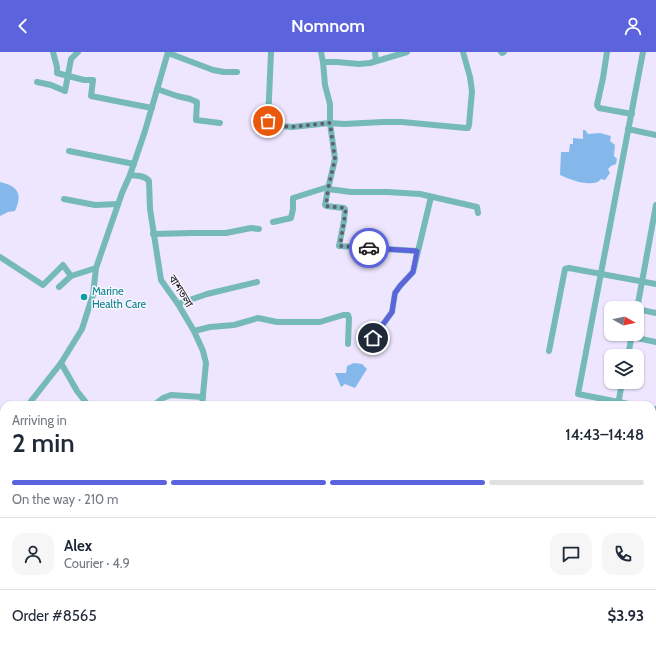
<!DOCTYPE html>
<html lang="en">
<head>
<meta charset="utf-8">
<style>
  :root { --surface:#fff; --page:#f6f6f7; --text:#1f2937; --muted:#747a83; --line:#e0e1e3; --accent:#5b64dc }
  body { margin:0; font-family:Cabin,"Noto Sans Bengali",sans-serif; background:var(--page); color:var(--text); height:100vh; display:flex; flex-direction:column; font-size:15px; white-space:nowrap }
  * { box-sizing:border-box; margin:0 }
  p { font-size:13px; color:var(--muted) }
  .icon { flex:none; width:22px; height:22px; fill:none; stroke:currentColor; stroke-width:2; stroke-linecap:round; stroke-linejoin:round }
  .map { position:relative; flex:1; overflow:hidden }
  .details { position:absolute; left:0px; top:349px; width:656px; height:248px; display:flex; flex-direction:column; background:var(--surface); border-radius:12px 12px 0 0; box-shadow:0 1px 3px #0004 }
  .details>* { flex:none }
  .needle { width:26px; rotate:98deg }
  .controls { position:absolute; left:604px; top:249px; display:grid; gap:8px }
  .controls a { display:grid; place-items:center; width:40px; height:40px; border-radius:8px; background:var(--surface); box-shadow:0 1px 3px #0004; font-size:20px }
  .pin { position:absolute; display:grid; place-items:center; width:34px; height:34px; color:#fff; margin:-17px; border:2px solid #fff; border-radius:50%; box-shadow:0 1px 4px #0007 }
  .courier { position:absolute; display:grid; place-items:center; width:40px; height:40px; margin:-20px; border:3px solid #5b64dc; border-radius:50%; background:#fff; color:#222; box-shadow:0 1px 5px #0007 }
  .summary em { font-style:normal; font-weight:600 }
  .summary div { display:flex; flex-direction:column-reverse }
  .summary { display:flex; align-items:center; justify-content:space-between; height:68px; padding:0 12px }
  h1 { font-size:26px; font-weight:600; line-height:30px }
  .bar { display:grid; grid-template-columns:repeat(4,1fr); gap:6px 4px; align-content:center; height:48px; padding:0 12px }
  .bar i { height:5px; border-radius:3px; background:var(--line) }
  .bar .on { background:var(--accent) }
  .bar p { grid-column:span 4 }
  .line { display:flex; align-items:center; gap:10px; padding:0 12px; border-top:1px solid var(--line) }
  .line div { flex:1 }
  .round { display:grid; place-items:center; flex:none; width:42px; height:42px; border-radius:12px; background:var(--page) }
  header { display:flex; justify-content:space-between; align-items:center; height:52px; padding:0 12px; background:var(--accent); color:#fff; font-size:18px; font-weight:600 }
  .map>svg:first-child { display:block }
  .water { fill:#85b8ea }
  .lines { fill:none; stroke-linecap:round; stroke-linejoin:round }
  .canal { stroke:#85b8ea; stroke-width:5 }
  .minor { stroke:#76b9b9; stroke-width:6 }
  .done { stroke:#635e6d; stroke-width:4; stroke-dasharray:0 7.2 }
  .route { stroke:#5b64dc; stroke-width:5 }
  .culture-dot { fill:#0f9aa8; stroke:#f8f7fd; stroke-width:1.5 }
  .labels { text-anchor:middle; stroke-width:3; stroke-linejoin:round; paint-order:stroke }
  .culture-label { font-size:11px; fill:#0d838f; stroke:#f8f7fd; text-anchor:start }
  .street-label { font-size:11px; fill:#18151f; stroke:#f8f7fd }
</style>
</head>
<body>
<header><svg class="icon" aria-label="back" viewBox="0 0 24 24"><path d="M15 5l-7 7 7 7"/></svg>Nomnom<svg class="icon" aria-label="person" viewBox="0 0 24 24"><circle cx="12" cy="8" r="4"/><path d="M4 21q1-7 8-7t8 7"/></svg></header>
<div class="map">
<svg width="656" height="597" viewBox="0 0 656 597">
  <rect width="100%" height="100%" fill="#ede6fe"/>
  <g class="water">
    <path d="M583,78H585L588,82L600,81L611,84L610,89L615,93L614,104L617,107L616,112L611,114L608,117L610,121L605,128L601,127L598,130C585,134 572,128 560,123L561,100H569L570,92H573V86L583,87Z"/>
    <path d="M0,130C18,134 23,142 15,159L8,160L0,164Z"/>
    <polygon points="354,311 362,312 367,317 355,336 345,332 341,335 335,321 346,321 347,314"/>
  </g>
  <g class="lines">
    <g class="canal">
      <polyline points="652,535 656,530"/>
      <polyline points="594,597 594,593"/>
    </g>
    <g class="minor">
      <polyline points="53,0 57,15 57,21 84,28 93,28 91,44 121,50 152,56"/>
      <polyline points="271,0 268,69 269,73 292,75 330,71 344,72 383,70 402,70 466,76 468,76 469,73 472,39 470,25 463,0"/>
      <polyline points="321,0 323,10 325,33 330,52 330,71 335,107 328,137 325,153 326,154 344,156 345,157 344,169 339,194 417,199"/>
      <polyline points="375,0 376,9"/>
      <polyline points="501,0 502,1 504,0"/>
      <polyline points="607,0 603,26 597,53 599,56 632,62"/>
      <polyline points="168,1 213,18 224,20 237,20"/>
      <polyline points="323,10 337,10 359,12 370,11 407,0"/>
      <polyline points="37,30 51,33 65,39 71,7 78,0"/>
      <polyline points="157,37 177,44 190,47 197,50 196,68 220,71"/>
      <polyline points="628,77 656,83"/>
      <polyline points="69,99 134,112"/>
      <path d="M130,123C136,124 145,123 149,129L150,157L161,228L178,252L194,279L203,299L206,311L202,353"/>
      <polyline points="328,137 351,140 387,140 420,142 477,155 478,161"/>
      <polyline points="64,147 95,153 118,152"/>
      <polyline points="273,170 291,166 293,157 293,146 328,135"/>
      <polyline points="153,182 191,181 226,181 251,176 259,177"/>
      <polyline points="0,205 43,233 63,213 71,224 96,216"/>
      <polyline points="59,235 71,224"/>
      <polyline points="178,252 207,242 257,230"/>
      <polyline points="637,257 656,153"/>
      <polyline points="637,257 656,261"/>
      <polyline points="194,279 210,275 234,273 258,266 277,270 320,270 343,263 348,263 349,266 348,292"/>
      <polyline points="632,285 656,290"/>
      <polyline points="373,286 392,260 395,241 400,234 413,220 431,145"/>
      <polyline points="549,299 565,217 569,216 656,232"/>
      <polyline points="628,304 632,282"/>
      <polyline points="28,353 61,311"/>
      <polyline points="88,353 77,339 61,311 82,277 89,255 93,243 96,216 122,141 130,123 145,79 168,0"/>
      <polyline points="154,353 163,346 171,343 203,345"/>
      <polyline points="618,353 622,330"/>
      <polyline points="634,353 578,342 643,0"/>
      <polyline points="652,357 656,357"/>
      <polyline points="0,398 4,388"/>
      <polyline points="0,423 4,422"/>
      <polyline points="0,585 4,586"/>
      <polyline points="21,593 25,597"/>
      <polyline points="213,593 214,597"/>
      <polyline points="349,593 349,597"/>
      <polyline points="412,593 414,597"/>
      <polyline points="371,595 397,593"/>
    </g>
  </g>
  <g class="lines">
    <polyline class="done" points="268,69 269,73 292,75 330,71 335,107 328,137 326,154 344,156 346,157 344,169 340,194 369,196"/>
    <polyline class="route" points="369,196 417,199 413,220 400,234 395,241 392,260 373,286"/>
  </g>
  <circle class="culture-dot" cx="84" cy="245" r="4"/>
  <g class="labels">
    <g class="culture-label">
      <text x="92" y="243">Marine<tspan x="92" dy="13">Health Care</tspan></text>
    </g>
    <g class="street-label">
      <text transform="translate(181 239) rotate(58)" y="4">বাশতলা</text>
    </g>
  </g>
</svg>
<div class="controls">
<a><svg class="needle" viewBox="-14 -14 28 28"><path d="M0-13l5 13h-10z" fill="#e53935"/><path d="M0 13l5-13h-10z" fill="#747a83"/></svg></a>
<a><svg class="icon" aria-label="layers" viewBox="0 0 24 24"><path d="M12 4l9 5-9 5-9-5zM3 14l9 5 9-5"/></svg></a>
</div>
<div class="pin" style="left:268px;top:69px;background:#ea580c"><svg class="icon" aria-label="bag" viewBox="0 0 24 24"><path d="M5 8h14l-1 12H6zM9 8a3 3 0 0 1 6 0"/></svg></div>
<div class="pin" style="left:373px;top:286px;background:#1f2937"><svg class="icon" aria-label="home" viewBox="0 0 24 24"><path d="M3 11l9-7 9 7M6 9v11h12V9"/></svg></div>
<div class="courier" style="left:369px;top:196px"><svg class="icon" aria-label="car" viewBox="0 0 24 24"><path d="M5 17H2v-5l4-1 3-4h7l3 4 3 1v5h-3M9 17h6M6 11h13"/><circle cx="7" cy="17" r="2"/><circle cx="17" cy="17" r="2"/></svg></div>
<section class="details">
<div class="summary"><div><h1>2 min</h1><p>Arriving in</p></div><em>14:43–14:48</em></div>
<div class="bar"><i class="on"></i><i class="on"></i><i class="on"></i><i></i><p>On the way · 210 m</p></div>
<div class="line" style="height:72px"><a class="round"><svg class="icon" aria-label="person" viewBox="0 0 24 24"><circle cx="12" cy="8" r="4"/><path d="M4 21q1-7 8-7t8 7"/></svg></a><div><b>Alex</b><p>Courier · 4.9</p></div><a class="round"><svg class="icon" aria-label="chat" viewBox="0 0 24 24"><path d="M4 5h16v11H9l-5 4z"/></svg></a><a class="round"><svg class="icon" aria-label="phone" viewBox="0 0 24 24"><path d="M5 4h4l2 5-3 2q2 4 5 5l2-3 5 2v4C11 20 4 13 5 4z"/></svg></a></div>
<div class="line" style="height:52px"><div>Order #8565</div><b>$3.93</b></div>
</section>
</div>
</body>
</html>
